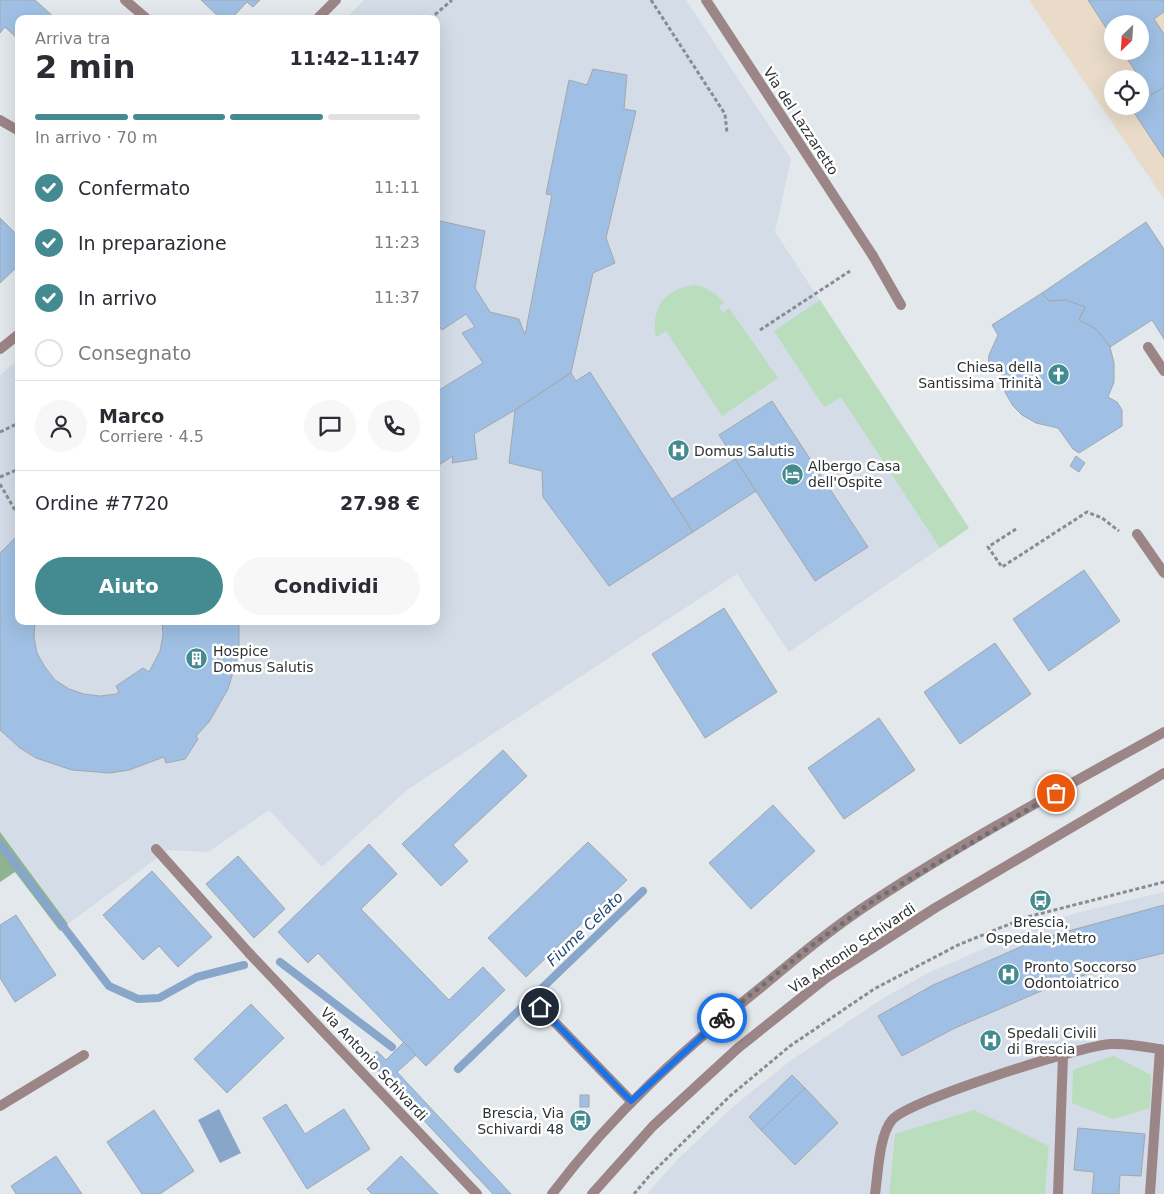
<!DOCTYPE html>
<html lang="it">
<head>
<meta charset="utf-8">
<style>
  :root { --surface:#fff; --page:#f7f7f7; --text:#2b2b33; --muted:#7c7c81; --line:#e1e1e2; --accent:#438b90 }
  body { margin:0; font-family:"DejaVu Sans",sans-serif; background:var(--page); color:var(--text); height:100vh; display:flex; flex-direction:column; font-size:19px; white-space:nowrap }
  * { box-sizing:border-box; margin:0 }
  p { font-size:16px; color:var(--muted) }
  .icon { flex:none; width:28px; height:28px; fill:none; stroke:currentColor; stroke-width:2; stroke-linecap:round; stroke-linejoin:round }
  .map { position:relative; flex:1; overflow:hidden }
  .details { position:absolute; left:15px; top:15px; width:425px; height:610px; display:flex; flex-direction:column; background:var(--surface); border-radius:10px; box-shadow:0 5px 20px #0002 }
  .details>* { flex:none }
  .needle { width:32px; rotate:205deg }
  .fabs { position:absolute; left:1104px; top:15px; display:grid; gap:10px }
  .fabs a { display:grid; place-items:center; width:45px; height:45px; border-radius:50%; background:var(--surface); box-shadow:0 5px 20px #0002; font-size:25px }
  .pin { position:absolute; display:grid; place-items:center; width:42px; height:42px; color:#fff; margin:-21px; border:2px solid #fff; border-radius:50%; box-shadow:0 1px 5px #0007 }
  .courier { position:absolute; display:grid; place-items:center; width:50px; height:50px; margin:-25px; border:4px solid #1a73e8; border-radius:50%; background:#fff; color:#222; box-shadow:0 1px 6px #0007 }
  .overview em { font-style:normal; font-weight:700 }
  .overview div { display:flex; flex-direction:column-reverse }
  .overview { display:flex; align-items:center; justify-content:space-between; height:85px; padding:0 20px }
  h1 { font-size:32px; font-weight:700; line-height:38px }
  .bar { display:grid; grid-template-columns:repeat(4,1fr); gap:8px 5px; align-content:center; height:60px; padding:0 20px }
  .bar i { height:6px; border-radius:4px; background:var(--line) }
  .bar .on { background:var(--accent) }
  .bar p { grid-column:span 4 }
  .line { display:flex; align-items:center; gap:12px; padding:0 20px; border-top:1px solid var(--line) }
  .line div { flex:1 }
  .round { display:grid; place-items:center; flex:none; width:52px; height:52px; border-radius:26px; background:var(--page) }
  ol { padding:0 20px; list-style:none }
  li { display:flex; align-items:center; gap:15px; height:55px }
  li p { margin-inline-start:auto }
  li .icon { padding:5px; border-radius:50%; background:var(--accent); color:#fff; stroke-width:4 }
  li:last-child { color:var(--muted) }
  li i { width:28px; height:28px; border:2px solid var(--line); border-radius:50% }
  .cta { display:flex; gap:10px; margin-top:auto; padding:10px 20px }
  .cta a { flex:1; height:58px; border-radius:30px; background:var(--accent); color:#fff; font-size:20px; font-weight:700; line-height:58px; text-align:center }
  .cta a+a { background:var(--page); color:var(--text) }
  .map>svg:first-child { display:block }
  .built { fill:#d3dce7 }
  .education { fill:#e9dbc8; fill-rule:evenodd }
  .green { fill:#baddbd }
  .forest { fill:#8eb391 }
  .water { fill:#87a6ca }
  .lines { fill:none; stroke-linecap:round; stroke-linejoin:round }
  .stream { stroke:#87a6ca; stroke-width:8 }
  .building { fill:#9fc0e4; stroke:#a3a7ac }
  .path { stroke:#898c90; stroke-width:3; stroke-dasharray:4 2.5; stroke-linecap:butt }
  .service { stroke:#9c8586; stroke-width:10 }
  .minor { stroke:#9c8586; stroke-width:10 }
  .tertiary { stroke:#9c8586; stroke-width:10 }
  .done { stroke:#6e7174; stroke-width:5; stroke-dasharray:0 9 }
  .route { stroke:#1a73e8; stroke-width:6 }
  .labels { text-anchor:middle; stroke-width:5; stroke-linejoin:round; paint-order:stroke }
  .street-label { font-size:14px; fill:#2f3133; stroke:#fff }
  .poi-label { font-size:14px; fill:#2f3133; stroke:#fff; text-anchor:start }
  .water-label { font-size:15px; font-style:italic; fill:#1e4978; stroke:#fff }
</style>
</head>
<body>
<div class="map">
<svg width="1164" height="1194" viewBox="0 0 1164 1194">
  <rect width="100%" height="100%" fill="#e3e8ed"/>
  <g class="built">
    <polygon points="364,0 686,0 791,159 775,232 969,528 789,652 737,574 407,790 322,867 269,810 208,852 168,850 68,924 0,832 0,375 19,359 19,621 436,621 436,19 345,19"/>
    <polygon points="1164,892 1164,1194 1045,1194 1049,1146 895,1134 889,1194 647,1194 679,1158 735,1105 790,1061 882,999 928,973 1031,928 1080,912"/>
  </g>
  <path class="education" d="M1029,0H1164V199ZM1112,24H1140V51H1112ZM1112,79H1140V106H1112Z"/>
  <g class="green">
    <path d="M695,285C708,288 715,293 724,302L719,307L723,313L729,308L778,378L722,416L666,331L656,337C650,308 666,288 695,285Z"/>
    <polygon points="820,300 969,528 940,548 841,397 824,407 774,331"/>
    <polygon points="1113,1056 1151,1075 1150,1108 1113,1119 1072,1103 1073,1070"/>
    <polygon points="974,1110 1049,1146 1045,1194 889,1194 895,1134"/>
  </g>
  <polygon class="forest" points="0,832 68,924 60,931 15,872 0,882"/>
  <polygon class="water" points="219,1109 241,1153 220,1163 198,1120"/>
  <g class="lines">
    <g class="stream">
      <polyline points="0,844 109,986 138,999 159,998 197,977 244,965"/>
      <polyline points="280,962 392,1047"/>
      <polyline points="458,1069 643,891"/>
    </g>
  </g>
  <g class="building">
    <polygon points="0,0 35,0 56,19 19,19 19,40 5,27 0,33"/>
    <polygon points="201,0 260,0 253,7 247,2 231,19 221,19"/>
    <polygon points="1088,0 1164,0 1164,12 1154,19 1164,34 1164,87 1151,95 1122,51 1140,51 1140,24 1112,24 1112,37"/>
    <polygon points="593,69 627,75 624,109 636,111 606,238 615,263 593,273 571,373 515,410 474,434 477,459 452,463 453,456 436,467 436,392 483,363 462,333 475,327 466,314 442,330 436,322 436,220 485,231 475,288 490,312 519,319 525,335 552,195 546,194 569,80 587,85"/>
    <polygon points="1164,87 1164,158 1131,108 1140,106 1140,102"/>
    <polygon points="0,218 19,237 19,265 0,283"/>
    <polygon points="1146,222 1164,249 1164,339 1152,320 1110,347 1096,329 1079,320 1085,307 1066,300 1049,301 1042,293"/>
    <polygon points="1042,293 1049,301 1066,300 1085,307 1079,320 1096,329 1110,347 1114,363 1114,382 1108,397 1117,402 1122,410 1122,426 1079,453 1073,449 1058,428 1036,423 1022,415 1013,406 1005,392 1001,371 988,370 989,355 998,335 992,325"/>
    <polygon points="590,372 693,532 609,586 543,497 542,471 509,463 515,410 571,373 576,381"/>
    <polygon points="772,401 868,547 815,581 719,435"/>
    <polygon points="1076,456 1085,463 1079,472 1070,466"/>
    <polygon points="735,459 756,491 693,532 672,499"/>
    <polygon points="19,534 19,621 35,621 34,637 37,653 45,667 55,680 69,689 84,694 100,696 116,694 119,692 116,686 143,668 149,672 160,651 163,635 162,621 239,621 239,653 228,689 209,722 196,736 198,739 185,759 166,763 164,757 129,770 110,773 72,770 36,758 20,748 0,730 0,553"/>
    <polygon points="1084,570 1120,621 1049,671 1013,619"/>
    <polygon points="724,608 777,692 705,738 652,654"/>
    <polygon points="995,643 1031,694 960,744 924,692"/>
    <polygon points="879,718 915,770 844,819 808,768"/>
    <polygon points="503,750 527,776 453,845 468,861 441,886 402,844"/>
    <polygon points="773,805 815,851 751,909 709,863"/>
    <polygon points="588,842 627,880 526,977 488,938"/>
    <polygon points="369,844 397,874 361,909 449,1000 483,967 505,990 426,1066 318,953 308,963 278,932"/>
    <polygon points="238,856 285,909 254,938 206,884"/>
    <polygon points="152,871 212,937 178,967 159,946 143,960 103,915"/>
    <polygon points="1164,905 1164,953 1119,964 1060,983 955,1028 902,1056 878,1016 933,985 1039,939"/>
    <polygon points="16,915 56,975 15,1002 0,978 0,925"/>
    <polygon points="251,1004 284,1038 227,1093 194,1059"/>
    <polygon points="404,1042 416,1055 397,1072 511,1194 493,1194 367,1060 377,1051 386,1060"/>
    <polygon points="792,1075 805,1088 761,1130 749,1117"/>
    <polygon points="805,1088 838,1123 795,1165 761,1130"/>
    <rect x="580" y="1095" width="9" height="12"/>
    <polygon points="286,1104 305,1134 344,1109 370,1149 307,1189 263,1118"/>
    <polygon points="154,1110 194,1171 160,1194 142,1194 107,1142"/>
    <polygon points="1078,1128 1145,1134 1141,1176 1120,1175 1119,1194 1092,1194 1094,1172 1074,1170"/>
    <polygon points="56,1156 82,1194 16,1194 11,1186"/>
    <polygon points="401,1156 438,1194 372,1194 367,1189"/>
  </g>
  <g class="lines">
    <g class="path">
      <polyline points="651,0 725,114 727,133"/>
      <polyline points="430,19 452,0"/>
      <polyline points="760,330 850,271"/>
      <polyline points="0,432 19,423"/>
      <polyline points="0,477 19,469"/>
      <polyline points="0,484 19,517"/>
      <polyline points="1016,529 988,547 1002,567 1087,512 1102,518 1119,531"/>
      <polyline points="634,1194 651,1174 730,1096 790,1046 874,989 958,945 1027,917 1164,882"/>
    </g>
    <g class="service">
      <polyline points="873,256 901,305"/>
      <polyline points="1148,347 1164,371"/>
      <polyline points="156,849 249,953"/>
      <polyline points="540,1007 631,1101"/>
      <path d="M875,1194C878,1174 879,1135 892,1120C907,1101 1083,1045 1111,1044C1129,1043 1147,1047 1164,1050"/>
      <polyline points="1058,1194 1063,1056"/>
      <polyline points="1150,1194 1160,1049"/>
    </g>
    <g class="minor">
      <polyline points="125,0 147,19"/>
      <polyline points="706,0 873,256"/>
      <polyline points="317,19 336,0"/>
      <polyline points="0,120 19,131"/>
      <polyline points="0,349 19,334"/>
      <polyline points="1137,534 1164,573"/>
      <polyline points="249,953 477,1194"/>
      <polyline points="0,1106 84,1055"/>
    </g>
    <g class="tertiary">
      <path d="M552,1194C612,1114 686,1047 764,985C800,955 836,925 875,900C968,839 1067,786 1164,732"/>
      <polyline points="592,1194 653,1126 738,1048 826,978 935,908 1164,773"/>
    </g>
  </g>
  <g class="lines">
    <polyline class="done" points="722,1018 811,946 876,899 1056,793"/>
    <polyline class="route" points="540,1007 631,1101 722,1018"/>
  </g>
  <defs>
    <symbol id="church-disc" viewBox="-11 -11 22 22"><circle r="9.5" fill="#438b90" stroke="#fff"/><path d="M-1.2-6h2.4v3.5h3.3v2.4h-3.3V6h-2.4V-.1h-3.3v-2.4h3.3Z" fill="#fff"/></symbol>
    <symbol id="hospital-disc" viewBox="-11 -11 22 22"><circle r="9.5" fill="#438b90" stroke="#fff"/><path d="M-5-5h3v3.5h4V-5h3V5h-3V1.5h-4V5h-3Z" fill="#fff"/></symbol>
    <symbol id="hotel-disc" viewBox="-11 -11 22 22"><circle r="9.5" fill="#438b90" stroke="#fff"/><path d="M-6-4.5h1.5V1H6V5H4.5V3h-9V5H-6ZM-4 0a1.8 1.8 0 1 1 3.6 0ZM.5 0V-2.5h3Q6-2.5 6 0Z" fill="#fff"/></symbol>
    <symbol id="building-disc" viewBox="-11 -11 22 22"><circle r="9.5" fill="#438b90" stroke="#fff"/><path d="M-4-6H4V6H1V3H-1V6H-4ZM-2.5-4.3h1.7v1.8h-1.7ZM.8-4.3h1.7v1.8H.8ZM-2.5-1h1.7V.8h-1.7ZM.8-1h1.7V.8H.8Z" fill="#fff"/></symbol>
    <symbol id="bus-disc" viewBox="-11 -11 22 22"><circle r="9.5" fill="#438b90" stroke="#fff"/><path d="M-5-6H5V4H4V6H2V4H-2V6H-4V4H-5ZM-3.5-4V0h7V-4ZM-3.5 1.2v1.5H-2V1.2ZM2 1.2v1.5H3.5V1.2Z" fill="#fff"/></symbol>
  </defs>
  <g fill-rule="evenodd">
    <use href="#church-disc" x="1046" y="362" width="25" height="25"/>
    <use href="#hospital-disc" x="666" y="438" width="25" height="25"/>
    <use href="#hotel-disc" x="780" y="462" width="25" height="25"/>
    <use href="#building-disc" x="184" y="646" width="25" height="25"/>
    <use href="#bus-disc" x="1028" y="888" width="25" height="25"/>
    <use href="#hospital-disc" x="996" y="962" width="25" height="25"/>
    <use href="#hospital-disc" x="978" y="1028" width="25" height="25"/>
    <use href="#bus-disc" x="568" y="1108" width="25" height="25"/>
  </g>
  <g class="labels">
    <g class="street-label">
      <text transform="translate(801 121) rotate(57)" y="5">Via del Lazzaretto</text>
      <text transform="translate(852 948) rotate(-34)" y="5">Via Antonio Schivardi</text>
      <text transform="translate(374 1064) rotate(47)" y="5">Via Antonio Schivardi</text>
    </g>
    <g class="poi-label">
      <text x="1042" y="372" text-anchor="end">Chiesa della<tspan x="1042" dy="16">Santissima Trinità</tspan></text>
      <text x="694" y="456">Domus Salutis</text>
      <text x="808" y="471">Albergo Casa<tspan x="808" dy="16">dell'Ospite</tspan></text>
      <text x="213" y="656">Hospice<tspan x="213" dy="16">Domus Salutis</tspan></text>
      <text x="1041" y="927" text-anchor="middle">Brescia,<tspan x="1041" dy="16">Ospedale,Metro</tspan></text>
      <text x="1024" y="972">Pronto Soccorso<tspan x="1024" dy="16">Odontoiatrico</tspan></text>
      <text x="1007" y="1038">Spedali Civili<tspan x="1007" dy="16">di Brescia</tspan></text>
      <text x="564" y="1118" text-anchor="end">Brescia, Via<tspan x="564" dy="16">Schivardi 48</tspan></text>
    </g>
    <g class="water-label">
      <text transform="translate(585 929) rotate(-44)" y="5">Fiume Celato</text>
    </g>
  </g>
</svg>
<div class="fabs">
<a><svg class="needle" viewBox="-14 -14 28 28"><path d="M0-13l5 13h-10z" fill="#e53935"/><path d="M0 13l5-13h-10z" fill="#7c7c81"/></svg></a>
<a><svg class="icon" aria-label="locate" viewBox="0 0 24 24"><circle cx="12" cy="12" r="6"/><path d="M12 2v4M12 18v4M2 12h4M18 12h4"/></svg></a>
</div>
<div class="pin" style="left:1056px;top:793px;background:#ea580c"><svg class="icon" aria-label="bag" viewBox="0 0 24 24"><path d="M5 8h14l-1 12H6zM9 8a3 3 0 0 1 6 0"/></svg></div>
<div class="pin" style="left:540px;top:1007px;background:#1f2937"><svg class="icon" aria-label="home" viewBox="0 0 24 24"><path d="M3 11l9-7 9 7M6 9v11h12V9"/></svg></div>
<div class="courier" style="left:722px;top:1018px"><svg class="icon" aria-label="bike" viewBox="0 0 24 24"><circle cx="6" cy="16" r="4"/><circle cx="18" cy="16" r="4"/><path d="M6 16l4-8h5l3 8M10 8l3 8H6M13 5h3"/></svg></div>
<section class="details">
<div class="overview"><div><h1>2 min</h1><p>Arriva tra</p></div><em>11:42–11:47</em></div>
<div class="bar"><i class="on"></i><i class="on"></i><i class="on"></i><i></i><p>In arrivo · 70 m</p></div>
<ol>
<li><svg class="icon" aria-label="check" viewBox="0 0 24 24"><path d="M5 12l5 5 9-10"/></svg>Confermato<p>11:11</p></li>
<li><svg class="icon" aria-label="check" viewBox="0 0 24 24"><path d="M5 12l5 5 9-10"/></svg>In preparazione<p>11:23</p></li>
<li><svg class="icon" aria-label="check" viewBox="0 0 24 24"><path d="M5 12l5 5 9-10"/></svg>In arrivo<p>11:37</p></li>
<li><i></i>Consegnato</li>
</ol>
<div class="line" style="height:90px"><a class="round"><svg class="icon" aria-label="person" viewBox="0 0 24 24"><circle cx="12" cy="8" r="4"/><path d="M4 21q1-7 8-7t8 7"/></svg></a><div><b>Marco</b><p>Corriere · 4.5</p></div><a class="round"><svg class="icon" aria-label="chat" viewBox="0 0 24 24"><path d="M4 5h16v11H9l-5 4z"/></svg></a><a class="round"><svg class="icon" aria-label="phone" viewBox="0 0 24 24"><path d="M5 4h4l2 5-3 2q2 4 5 5l2-3 5 2v4C11 20 4 13 5 4z"/></svg></a></div>
<div class="line" style="height:65px"><div>Ordine #7720</div><b>27.98 €</b></div>
<div class="cta"><a>Aiuto</a><a>Condividi</a></div>
</section>
</div>
</body>
</html>
